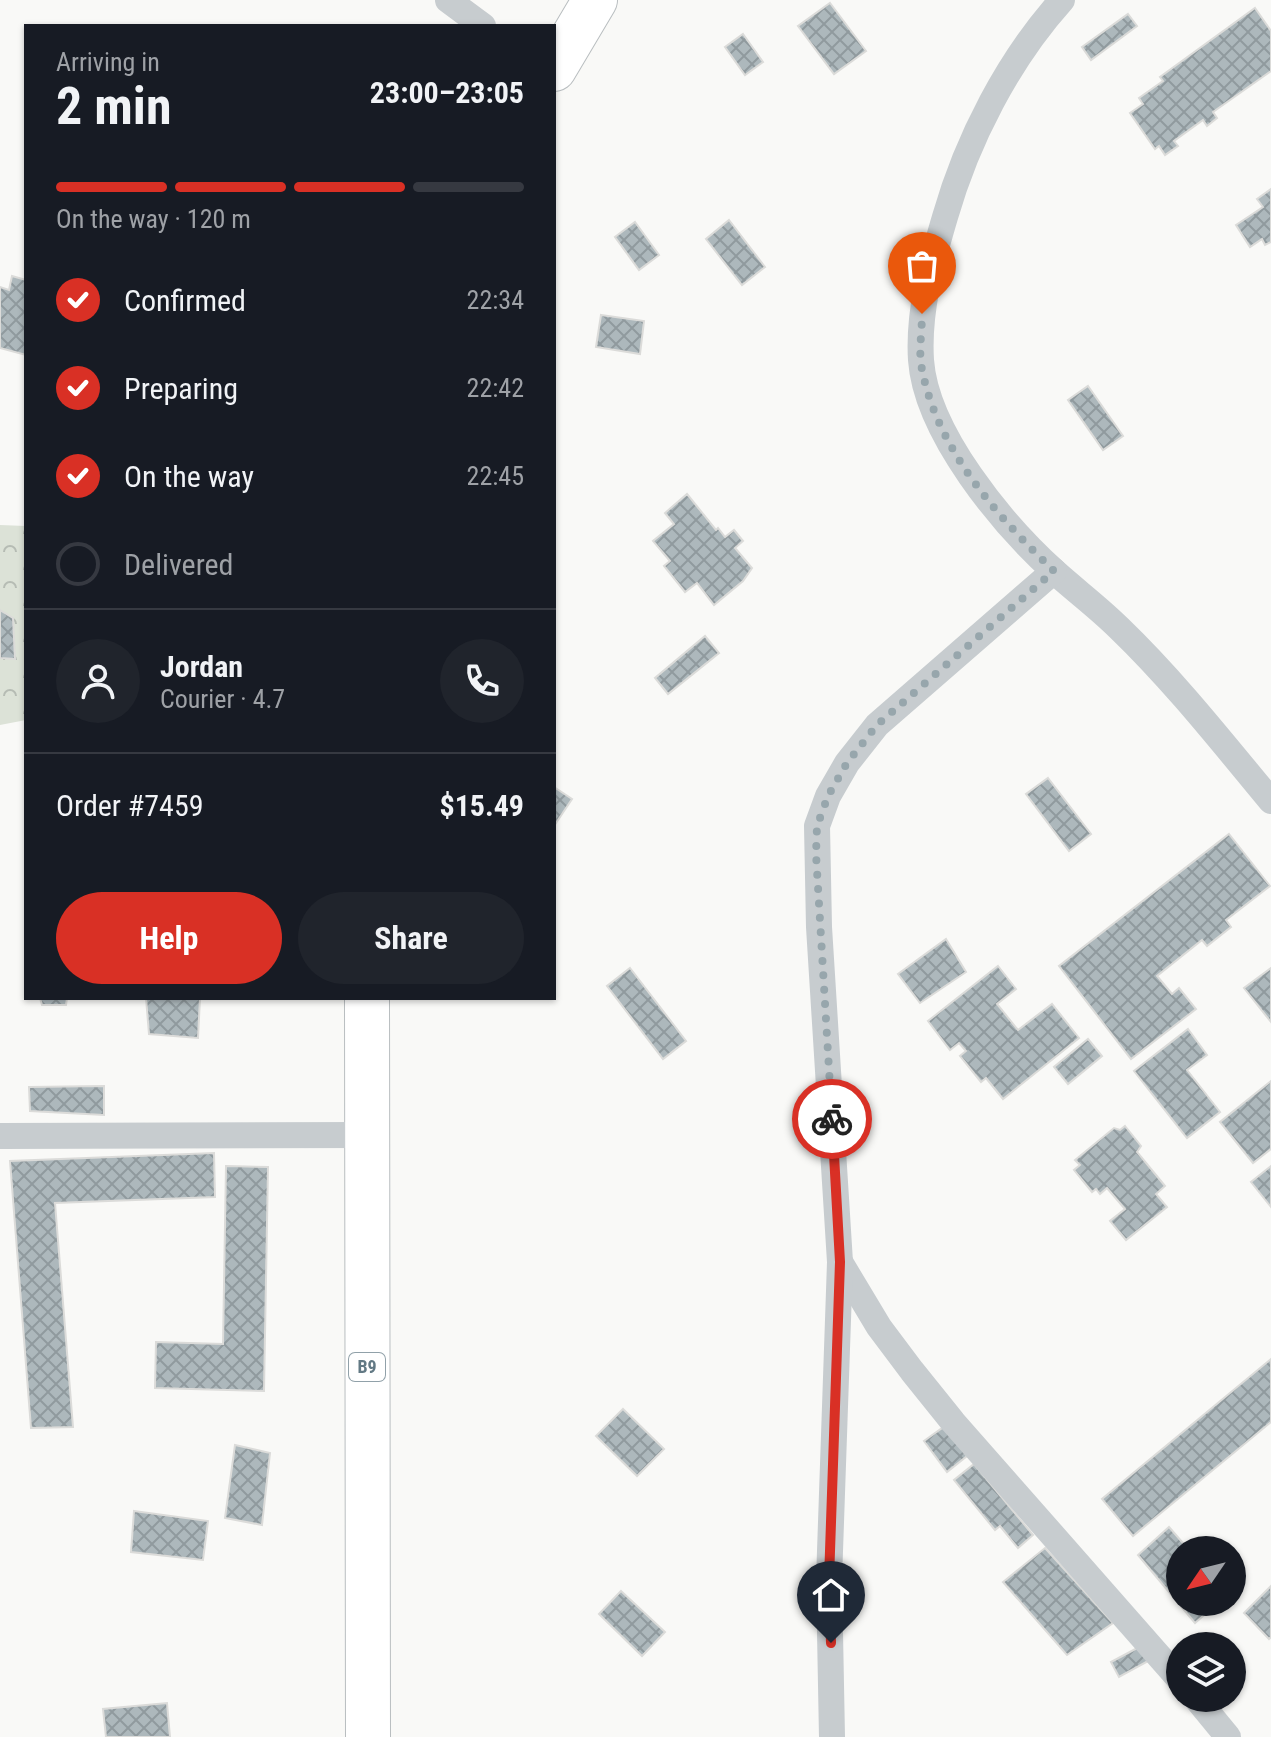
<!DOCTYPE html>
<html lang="en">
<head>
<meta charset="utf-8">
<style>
  :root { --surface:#171b24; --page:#20242c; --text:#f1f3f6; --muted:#9ea1a6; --line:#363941; --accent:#d93025 }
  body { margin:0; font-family:"Roboto Condensed",sans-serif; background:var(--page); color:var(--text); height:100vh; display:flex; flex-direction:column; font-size:30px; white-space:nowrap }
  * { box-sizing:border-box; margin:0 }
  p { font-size:26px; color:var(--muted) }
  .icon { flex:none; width:44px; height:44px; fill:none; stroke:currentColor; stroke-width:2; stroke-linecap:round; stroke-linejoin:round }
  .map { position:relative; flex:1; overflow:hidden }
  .side { position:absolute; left:24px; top:24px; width:532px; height:976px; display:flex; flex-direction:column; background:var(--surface); border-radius:0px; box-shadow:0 2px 6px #0004 }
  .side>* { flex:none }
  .needle { width:52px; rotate:235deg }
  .controls { position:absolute; left:1166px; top:1536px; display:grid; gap:16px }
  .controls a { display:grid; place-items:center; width:80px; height:80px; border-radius:50%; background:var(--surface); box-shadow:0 2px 6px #0004; font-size:40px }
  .pin { position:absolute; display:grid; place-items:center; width:68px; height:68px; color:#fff; margin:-82px -34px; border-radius:50% 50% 50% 0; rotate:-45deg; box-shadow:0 0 8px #0007 }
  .pin .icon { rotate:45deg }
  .courier { position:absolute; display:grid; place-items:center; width:80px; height:80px; margin:-40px; border:6px solid #d93025; border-radius:50%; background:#fff; color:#222; box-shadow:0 2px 10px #0007 }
  .head em { font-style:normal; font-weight:700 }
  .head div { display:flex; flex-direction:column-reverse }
  .head { display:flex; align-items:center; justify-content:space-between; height:136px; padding:0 32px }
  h1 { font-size:52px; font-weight:700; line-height:60px }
  .bar { display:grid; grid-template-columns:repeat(4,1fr); gap:12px 8px; align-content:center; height:96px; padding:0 32px }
  .bar i { height:10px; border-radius:6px; background:var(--line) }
  .bar .on { background:var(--accent) }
  .bar p { grid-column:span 4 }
  .line { display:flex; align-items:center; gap:20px; padding:0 32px; border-top:2px solid var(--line) }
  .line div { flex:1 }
  .round { display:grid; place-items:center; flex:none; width:84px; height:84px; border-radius:42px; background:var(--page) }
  ol { padding:0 32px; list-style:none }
  li { display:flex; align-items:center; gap:24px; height:88px }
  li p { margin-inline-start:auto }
  li .icon { padding:8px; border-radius:50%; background:var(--accent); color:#fff; stroke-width:4 }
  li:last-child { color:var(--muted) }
  li i { width:44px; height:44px; border:4px solid var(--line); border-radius:50% }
  .primary-button { display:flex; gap:16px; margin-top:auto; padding:16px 32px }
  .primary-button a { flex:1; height:92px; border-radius:48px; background:var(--accent); color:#fff; font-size:32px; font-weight:700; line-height:92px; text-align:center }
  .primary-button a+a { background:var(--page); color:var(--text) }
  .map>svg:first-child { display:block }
  .forest { fill:url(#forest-crowns) }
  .building { fill:url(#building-cross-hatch); stroke:#dbdbd9; stroke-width:2 }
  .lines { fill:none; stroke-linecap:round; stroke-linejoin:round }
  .highway-casing { stroke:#b9bec0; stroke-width:46 }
  .street { stroke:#c7cccf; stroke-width:26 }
  .highway { stroke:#fff; stroke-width:44 }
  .done { stroke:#97a6ac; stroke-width:8; stroke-dasharray:0 14.4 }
  .route { stroke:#d93025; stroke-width:10 }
  .labels { text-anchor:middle; stroke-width:8; stroke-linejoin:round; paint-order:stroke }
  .shield { fill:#fff; stroke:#91a1a9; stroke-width:2 }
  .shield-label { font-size:18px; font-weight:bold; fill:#627984 }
</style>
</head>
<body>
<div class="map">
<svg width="1271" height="1737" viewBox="0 0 1271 1737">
  <defs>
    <pattern id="forest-crowns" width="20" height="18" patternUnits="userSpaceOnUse" patternTransform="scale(2)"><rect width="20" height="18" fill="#dce2d7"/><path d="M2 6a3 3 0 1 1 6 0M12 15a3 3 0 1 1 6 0" fill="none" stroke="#b6bcb4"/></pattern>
    <pattern id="building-cross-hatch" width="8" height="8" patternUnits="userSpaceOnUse" patternTransform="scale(2)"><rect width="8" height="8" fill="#adb8bc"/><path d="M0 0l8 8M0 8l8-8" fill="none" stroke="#909a9e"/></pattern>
  </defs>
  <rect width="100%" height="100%" fill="#f9f9f7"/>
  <polygon class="forest" points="0,525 26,526 26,720 0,725"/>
  <g class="building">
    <polygon points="830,3 866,51 834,74 798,26"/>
    <polygon points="1255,8 1271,31 1271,71 1213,112 1217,118 1207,126 1203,120 1174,141 1178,146 1165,155 1159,146 1155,149 1130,113 1143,104 1139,98 1163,81 1160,77"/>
    <polygon points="1128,14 1137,26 1091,60 1082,47"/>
    <polygon points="743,34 763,62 745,75 725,47"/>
    <polygon points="1271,189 1271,242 1265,245 1262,239 1250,247 1236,225 1263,207 1257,199"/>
    <polygon points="729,220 765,267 742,285 706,239"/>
    <polygon points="635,222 659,255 639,270 615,237"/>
    <polygon points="12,276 26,280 26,355 0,348 0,287 9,290"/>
    <polygon points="601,315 644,321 640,354 596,347"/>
    <polygon points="1088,386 1123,436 1103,450 1068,400"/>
    <polygon points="687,494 716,530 718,528 725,537 734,530 743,541 735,548 752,568 743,581 714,605 697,583 685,592 664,566 670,561 653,541 674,524 665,513"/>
    <polygon points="0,610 13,618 15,659 0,658"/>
    <polygon points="705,636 719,653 668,694 655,678"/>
    <polygon points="1048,778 1091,834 1069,851 1026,794"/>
    <polygon points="554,787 572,799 554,826"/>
    <polygon points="1229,834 1270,886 1226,920 1231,927 1207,946 1202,940 1157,976 1172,994 1179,988 1196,1009 1131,1059 1059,966"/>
    <polygon points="946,939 966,972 920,1003 898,974"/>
    <polygon points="998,966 1016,989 997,1004 1018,1030 1052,1004 1079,1038 1003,1099 986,1078 981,1082 960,1056 966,1051 959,1043 950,1050 928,1021"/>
    <polygon points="630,968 686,1041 663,1059 607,986"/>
    <polygon points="1271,968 1271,1022 1244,988"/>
    <polygon points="40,998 67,998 66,1005 42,1005"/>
    <polygon points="146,998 200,998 198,1038 149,1034"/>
    <polygon points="1188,1029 1207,1055 1187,1070 1220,1112 1187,1138 1134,1071"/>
    <polygon points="1088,1039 1102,1056 1068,1084 1054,1067"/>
    <polygon points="1271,1081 1271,1149 1253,1163 1220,1122"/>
    <polygon points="104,1086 104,1115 30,1111 29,1087"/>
    <polygon points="1125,1126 1141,1146 1137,1152 1165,1186 1156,1194 1167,1207 1126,1240 1110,1221 1125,1209 1107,1188 1100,1194 1096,1189 1092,1192 1074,1170 1080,1165 1075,1160 1114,1128 1120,1130"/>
    <polygon points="214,1153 215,1197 55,1203 73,1427 31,1428 10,1161"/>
    <polygon points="226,1166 268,1167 264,1391 155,1388 156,1342 223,1344"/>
    <polygon points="1271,1166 1271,1207 1251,1182"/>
    <polygon points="1271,1359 1271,1422 1133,1536 1102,1499"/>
    <polygon points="623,1409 664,1449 637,1476 596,1436"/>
    <polygon points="945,1426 967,1456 947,1472 924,1441"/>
    <polygon points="235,1445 270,1453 262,1525 225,1518"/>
    <polygon points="974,1464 1033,1535 1018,1548 1000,1526 995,1530 954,1480"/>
    <polygon points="134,1511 208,1521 203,1560 131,1552"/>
    <polygon points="1169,1527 1189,1550 1180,1550 1180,1602 1219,1602 1195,1623 1138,1555"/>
    <polygon points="1045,1548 1113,1623 1067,1655 1003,1582"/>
    <polygon points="1271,1586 1271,1637 1269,1639 1244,1613"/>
    <polygon points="621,1591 665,1632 642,1656 599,1614"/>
    <polygon points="1143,1645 1150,1660 1119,1677 1111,1662"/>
    <polygon points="167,1703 170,1737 106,1737 103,1709"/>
  </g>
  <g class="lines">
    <defs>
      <g id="highway">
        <polyline points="554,69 595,0"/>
        <polyline points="367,998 368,1737"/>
      </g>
    </defs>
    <use href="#highway" class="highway-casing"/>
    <g class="street">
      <polyline points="448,0 483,26"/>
      <path d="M1062,0C1008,60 967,140 945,217C931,264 918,312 921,360C926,433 1003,525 1055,572C1076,591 1099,608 1119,628C1174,681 1222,742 1271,801"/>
      <polyline points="0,1136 368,1135"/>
      <polyline points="840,1262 879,1327 912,1371 953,1422 1180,1680"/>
      <polyline points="1196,1698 1228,1737"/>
      <polyline points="832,1737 829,1580 840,1262 819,927 817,826 828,796 847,763 877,725 1054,571"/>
    </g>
    <use href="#highway" class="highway"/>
  </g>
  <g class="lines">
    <path class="done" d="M832,1119L816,854L817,826L828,796L847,763L877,725L1054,571C996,515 935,447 921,364C919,349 922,330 922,314"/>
    <polyline class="route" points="831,1643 829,1580 840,1262 832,1119"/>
  </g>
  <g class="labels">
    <rect class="shield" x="349" y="1353" width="36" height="28" rx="6"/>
    <g class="shield-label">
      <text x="367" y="1373">B9</text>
    </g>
  </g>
</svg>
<div class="controls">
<a><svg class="needle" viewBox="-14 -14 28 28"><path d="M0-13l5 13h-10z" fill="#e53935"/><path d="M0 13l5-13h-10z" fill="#9ea1a6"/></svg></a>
<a><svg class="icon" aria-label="layers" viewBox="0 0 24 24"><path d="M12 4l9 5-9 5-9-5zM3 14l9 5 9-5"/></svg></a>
</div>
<div class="pin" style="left:922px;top:314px;background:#ea580c"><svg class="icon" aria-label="bag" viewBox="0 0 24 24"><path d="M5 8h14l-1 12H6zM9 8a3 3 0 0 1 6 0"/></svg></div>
<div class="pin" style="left:831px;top:1643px;background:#1f2937"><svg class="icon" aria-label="home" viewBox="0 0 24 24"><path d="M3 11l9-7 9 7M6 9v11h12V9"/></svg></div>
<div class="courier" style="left:832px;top:1119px"><svg class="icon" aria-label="bike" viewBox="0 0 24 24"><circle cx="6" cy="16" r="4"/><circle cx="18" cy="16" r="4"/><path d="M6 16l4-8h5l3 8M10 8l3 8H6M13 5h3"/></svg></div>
<section class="side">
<div class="head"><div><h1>2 min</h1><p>Arriving in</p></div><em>23:00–23:05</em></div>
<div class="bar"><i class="on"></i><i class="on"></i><i class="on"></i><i></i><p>On the way · 120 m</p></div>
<ol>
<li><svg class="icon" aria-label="check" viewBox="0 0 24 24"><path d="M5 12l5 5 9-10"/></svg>Confirmed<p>22:34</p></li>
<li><svg class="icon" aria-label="check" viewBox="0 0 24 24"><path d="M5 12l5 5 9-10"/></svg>Preparing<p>22:42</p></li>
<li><svg class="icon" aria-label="check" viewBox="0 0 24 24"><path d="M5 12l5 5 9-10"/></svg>On the way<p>22:45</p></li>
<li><i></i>Delivered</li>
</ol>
<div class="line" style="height:144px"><a class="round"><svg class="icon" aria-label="person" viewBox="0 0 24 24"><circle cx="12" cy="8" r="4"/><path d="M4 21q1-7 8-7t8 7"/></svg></a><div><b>Jordan</b><p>Courier · 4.7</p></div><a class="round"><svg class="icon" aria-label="phone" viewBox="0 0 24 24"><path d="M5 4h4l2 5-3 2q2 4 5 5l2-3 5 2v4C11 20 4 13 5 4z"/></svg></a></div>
<div class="line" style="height:104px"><div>Order #7459</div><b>$15.49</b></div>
<div class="primary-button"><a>Help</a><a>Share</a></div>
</section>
</div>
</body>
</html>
